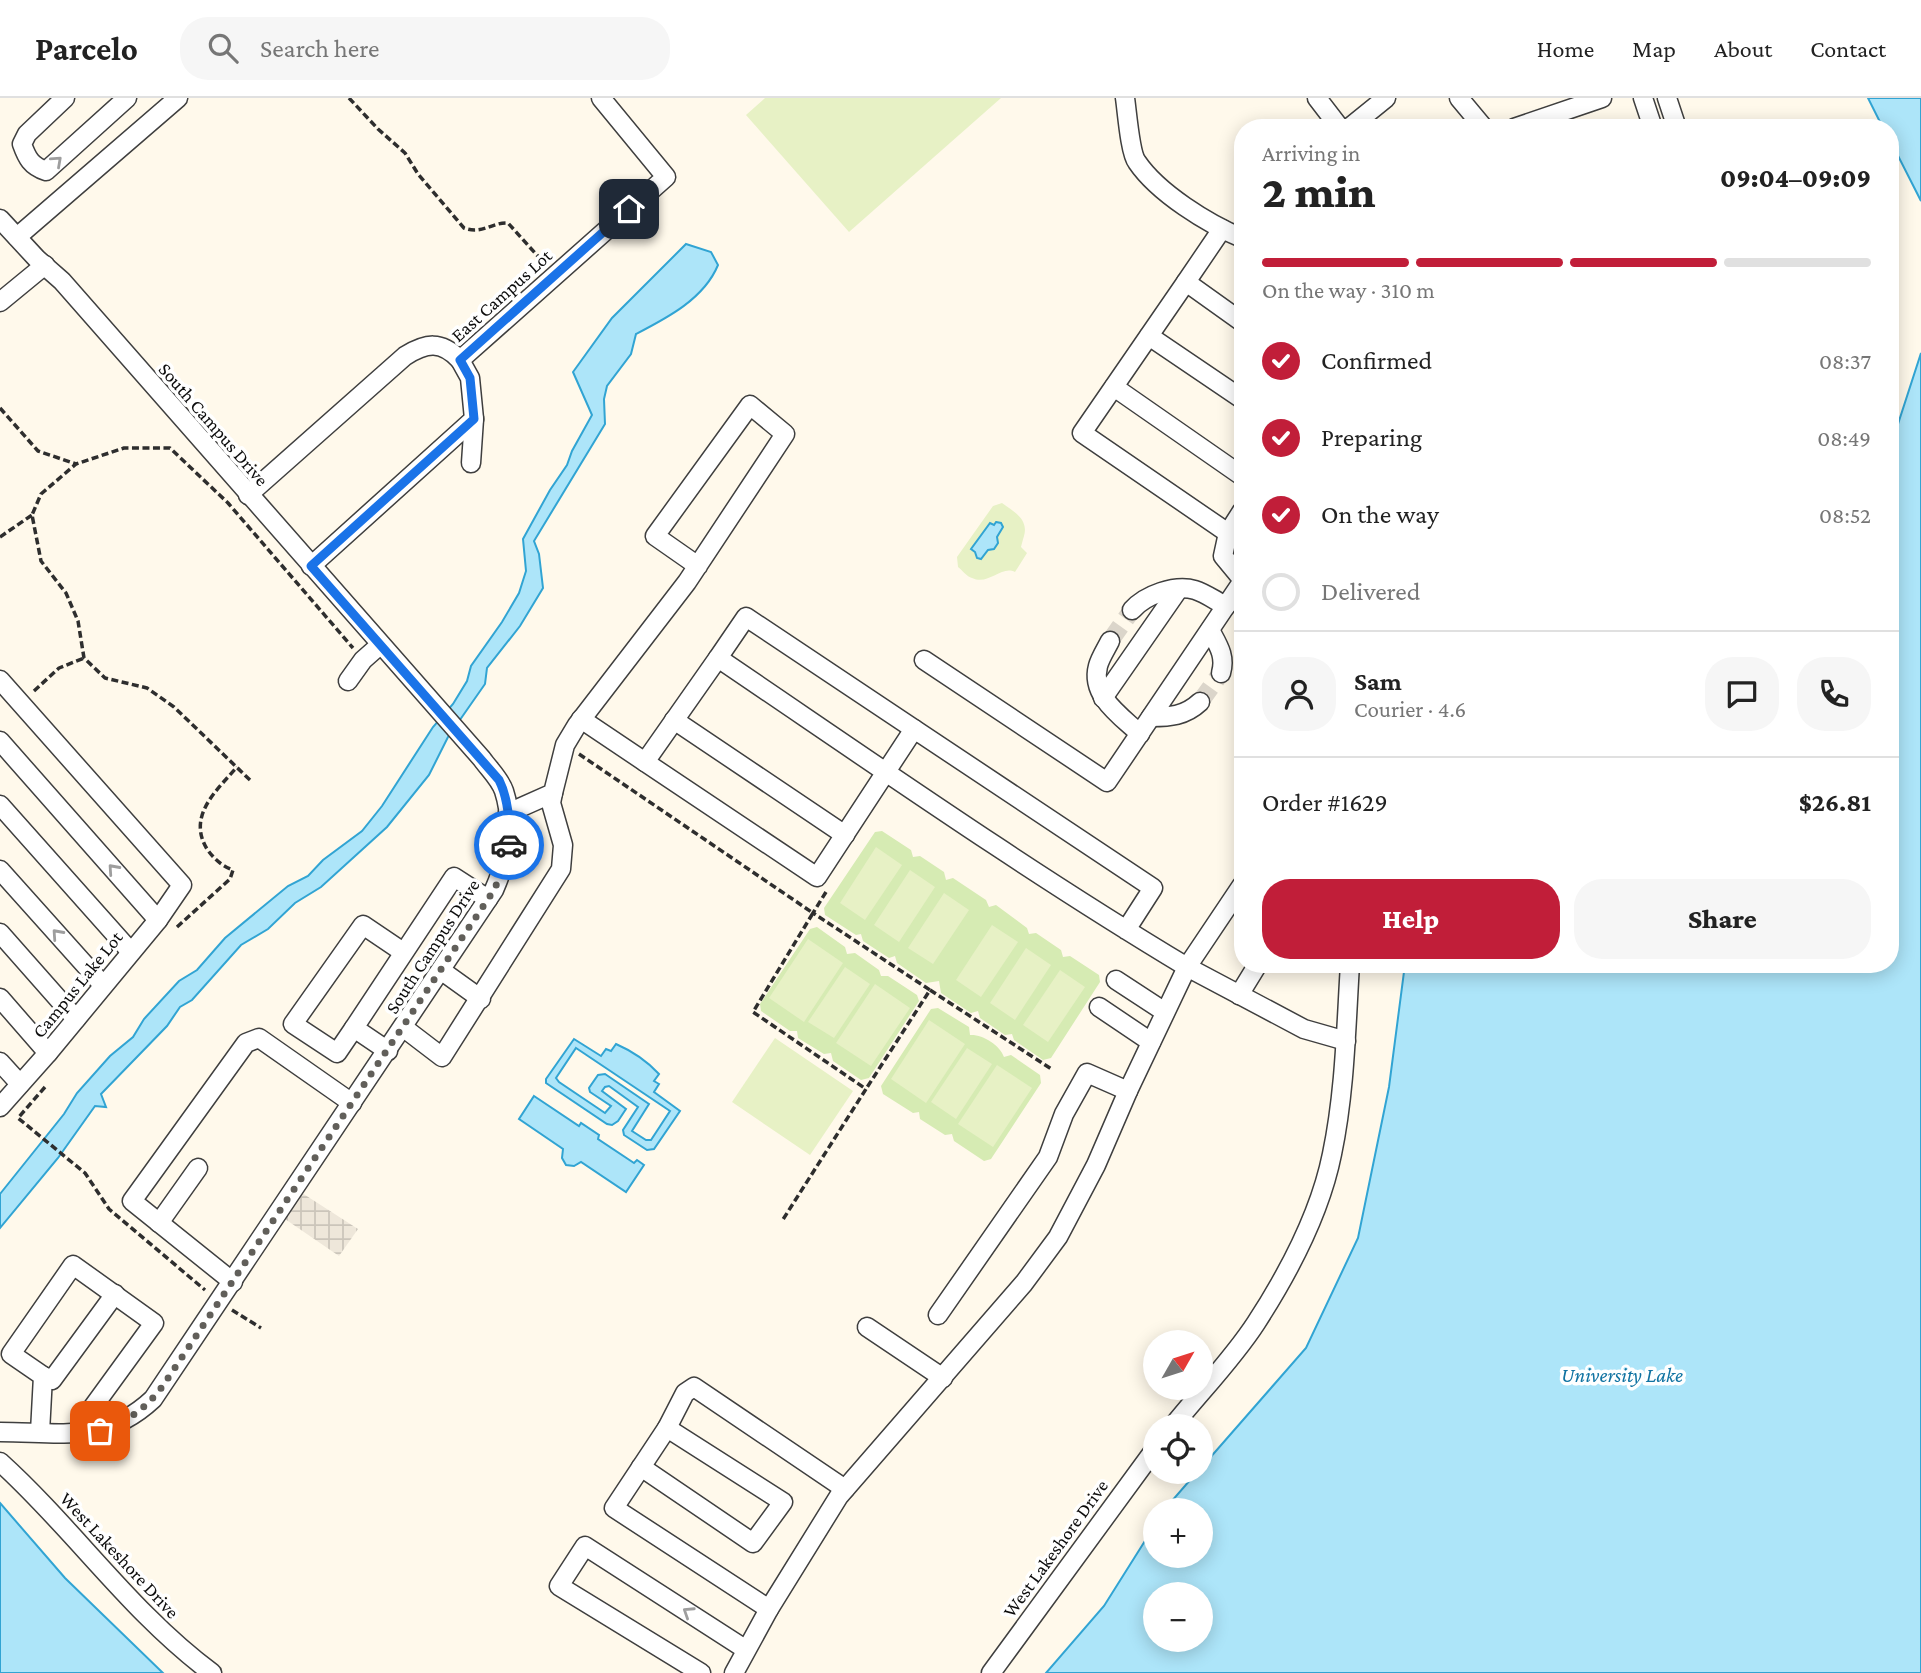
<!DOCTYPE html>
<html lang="en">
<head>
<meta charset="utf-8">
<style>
  :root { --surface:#fff; --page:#f6f6f6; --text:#222; --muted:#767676; --line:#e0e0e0; --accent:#c11e39 }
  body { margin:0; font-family:"Crimson Pro",serif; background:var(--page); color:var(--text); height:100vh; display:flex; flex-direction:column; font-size:26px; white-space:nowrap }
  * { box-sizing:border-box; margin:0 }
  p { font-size:23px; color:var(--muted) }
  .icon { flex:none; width:38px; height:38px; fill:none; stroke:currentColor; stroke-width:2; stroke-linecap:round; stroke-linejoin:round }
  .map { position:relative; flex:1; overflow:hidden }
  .sheet { position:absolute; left:1234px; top:21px; width:665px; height:854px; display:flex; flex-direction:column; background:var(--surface); border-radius:28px; box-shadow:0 4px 18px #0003 }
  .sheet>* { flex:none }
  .needle { width:46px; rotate:51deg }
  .controls { position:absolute; left:1143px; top:1232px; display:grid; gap:14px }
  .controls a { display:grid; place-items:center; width:70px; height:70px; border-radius:50%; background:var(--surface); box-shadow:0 4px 18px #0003; font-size:35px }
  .pin { position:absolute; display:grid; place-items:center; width:60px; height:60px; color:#fff; margin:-30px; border-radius:14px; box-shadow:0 4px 10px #0006 }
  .courier { position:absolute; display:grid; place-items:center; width:70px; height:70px; margin:-35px; border:5px solid #1a73e8; border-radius:50%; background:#fff; color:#222; box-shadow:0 2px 9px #0007 }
  .summary em { font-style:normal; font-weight:800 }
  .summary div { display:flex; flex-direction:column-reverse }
  .summary { display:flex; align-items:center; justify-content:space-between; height:119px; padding:0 28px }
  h1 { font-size:46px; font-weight:800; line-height:52px }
  .bar { display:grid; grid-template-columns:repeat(4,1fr); gap:10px 7px; align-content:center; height:84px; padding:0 28px }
  .bar i { height:9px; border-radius:5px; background:var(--line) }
  .bar .current { background:var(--accent) }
  .bar p { grid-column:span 4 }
  .line { display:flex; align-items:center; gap:18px; padding:0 28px; border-top:2px solid var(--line) }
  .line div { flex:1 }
  .round { display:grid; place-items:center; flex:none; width:74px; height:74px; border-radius:28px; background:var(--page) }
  ol { padding:0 28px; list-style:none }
  li { display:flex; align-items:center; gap:21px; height:77px }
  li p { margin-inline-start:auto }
  li .icon { padding:7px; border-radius:50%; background:var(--accent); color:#fff; stroke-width:4 }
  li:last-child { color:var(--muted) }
  li i { width:38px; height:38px; border:4px solid var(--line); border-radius:50% }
  .action { display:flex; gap:14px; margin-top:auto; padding:14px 28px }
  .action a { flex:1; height:80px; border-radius:28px; background:var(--accent); color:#fff; font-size:28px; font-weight:800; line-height:80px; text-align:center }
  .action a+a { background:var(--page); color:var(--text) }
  header { display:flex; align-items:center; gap:42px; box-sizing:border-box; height:98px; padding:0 35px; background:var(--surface); border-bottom:2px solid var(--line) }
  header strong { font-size:33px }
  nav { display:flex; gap:38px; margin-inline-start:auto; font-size:24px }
  .search { width:490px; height:63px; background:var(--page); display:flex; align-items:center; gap:18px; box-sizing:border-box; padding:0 24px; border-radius:28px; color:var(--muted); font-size:26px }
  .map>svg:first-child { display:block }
  .park { fill:#d6ebb3 }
  .pitch { fill:#e7f1c5 }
  .plaza { fill:url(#plaza-grid) }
  .water { fill:#ade5f9; stroke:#31a4d3; stroke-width:2; fill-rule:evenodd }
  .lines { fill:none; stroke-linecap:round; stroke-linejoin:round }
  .minor-tunnel { stroke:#dbd5ca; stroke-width:18; stroke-dasharray:18 9; stroke-linecap:butt }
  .minor-casing { stroke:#3f3f3f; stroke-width:21 }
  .path { stroke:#2e2e2e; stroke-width:3.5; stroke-dasharray:7 3.5; stroke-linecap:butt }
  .minor { stroke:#fff; stroke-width:18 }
  .oneway { stroke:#9e9e9e }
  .done { stroke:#615f5a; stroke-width:7; stroke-dasharray:0 12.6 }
  .route { stroke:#1a73e8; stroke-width:9 }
  .labels { text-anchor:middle; stroke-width:7; stroke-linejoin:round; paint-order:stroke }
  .street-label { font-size:19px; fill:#0c0c0c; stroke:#fff }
  .water-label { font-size:21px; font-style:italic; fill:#1073a2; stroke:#fff }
</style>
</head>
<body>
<header>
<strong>Parcelo</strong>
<div class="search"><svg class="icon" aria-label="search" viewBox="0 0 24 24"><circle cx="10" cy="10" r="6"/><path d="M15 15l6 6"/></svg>Search here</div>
<nav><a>Home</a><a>Map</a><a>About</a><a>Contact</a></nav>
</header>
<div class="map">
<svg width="1921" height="1575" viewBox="0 0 1921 1575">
  <defs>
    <pattern id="plaza-grid" width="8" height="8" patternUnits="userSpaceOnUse" patternTransform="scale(1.75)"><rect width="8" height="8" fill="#eee7da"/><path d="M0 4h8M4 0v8" fill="none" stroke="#cbc5ba"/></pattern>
  </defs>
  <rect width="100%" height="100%" fill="#fff9eb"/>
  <g class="park">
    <polygon points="882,733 911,752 913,759 920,758 944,774 946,782 953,780 986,802 989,809 996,807 1027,830 1029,836 1036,835 1061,852 1063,859 1070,858 1099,877 1100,884 1051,960 1043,962 1014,942 1012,936 1005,937 980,920 978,913 971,915 941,895 939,883 926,885 897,865 895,858 889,860 863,843 861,836 856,837 825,817 824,810 875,734"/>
    <polygon points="817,829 845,849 847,856 855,855 879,872 881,878 888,878 917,897 919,903 869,980 861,982 833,963 831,955 824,956 798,940 797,933 790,933 761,913 760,906 810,831"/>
    <path d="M938,910L969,929L970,937C982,936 1000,947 1004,959L1011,957L1040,977L1041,985L991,1061L984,1063L954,1043L952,1036L945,1037L920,1021L919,1014L913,1015L883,996L881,988L931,911Z"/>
  </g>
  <g class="pitch">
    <polygon points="765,0 1001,0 849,134 746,17"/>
    <path d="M1002,405C1013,413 1029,421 1024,438C1023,441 1022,445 1021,449L1027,455L1015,474C1001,467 989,488 972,480C967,479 962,472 958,469L957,459L993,408Z"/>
    <polygon points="876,749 902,767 865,822 840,805"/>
    <polygon points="910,772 935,789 899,844 874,827"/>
    <polygon points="944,795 969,812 933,866 908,850"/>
    <polygon points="992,827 1018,844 981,899 956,882"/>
    <polygon points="808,841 843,865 804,924 769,900"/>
    <polygon points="1026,850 1051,867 1015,922 990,905"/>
    <polygon points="845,869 870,886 834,940 808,924"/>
    <polygon points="1060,872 1085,889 1048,944 1023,927"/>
    <polygon points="875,886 910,910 871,968 836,945"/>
    <polygon points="929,922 965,946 926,1005 891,981"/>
    <polygon points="775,940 853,993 810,1057 732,1004"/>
    <polygon points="967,950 992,966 956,1021 931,1004"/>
    <polygon points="997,967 1032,990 993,1049 958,1026"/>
  </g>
  <polygon class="plaza" points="302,1095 358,1131 339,1158 285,1121"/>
  <g class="water">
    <polygon points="1868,0 1921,0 1921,103 1890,42 1890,30 1883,30"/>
    <path d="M686,146L711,154L718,167C704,201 667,220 636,236L631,256L607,288L604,301L605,326L534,443L539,456L543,490L520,528L487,570L485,586L448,639L429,677L387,729L321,789L295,805L268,831L241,847L192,902L180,909L167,928L101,996L106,1009L95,1008L58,1060L0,1130V1096L64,1016L77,995L110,958L133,939L144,921L179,883L197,872L225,840L288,788L308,778L323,762L362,733L382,708L433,629L453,606L467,583L471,568L502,524L519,495L526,473L523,441L550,392L567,367L572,353L592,317L573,274L612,220Z"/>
    <path d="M1921,255V1575H1046L1104,1508L1155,1427V1458H1200V1412H1164L1197,1374H1200L1201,1370L1306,1250L1358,1140L1389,989L1405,866H1890V333L1897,329ZM1200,1496V1542H1155V1496Z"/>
    <polygon points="996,424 1001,425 1003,429 997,439 998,445 994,451 988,452 981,461 977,460 975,454 971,451 990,425 994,427"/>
    <path d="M574,941L601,958L606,951L611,953L616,946C632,953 647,963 659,976L654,983L659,986L654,994L680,1013L654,1051L647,1052L624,1037L623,1032L638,1009L609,988L605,989L602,993L626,1011L618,1023L612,1027L607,1026L546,985V981ZM576,950L670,1013L651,1042H646L632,1033L649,1006L605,976L598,977L589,990L590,994L611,1008L605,1015L559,984L556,980Z"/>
    <polygon points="534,998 579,1028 581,1025 599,1037 598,1041 634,1065 637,1062 644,1067 626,1094 581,1064 574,1068 566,1067 562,1060 563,1051 519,1021"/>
    <polygon points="0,1405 65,1480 163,1575 0,1575"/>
  </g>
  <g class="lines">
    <g class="minor-tunnel">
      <polyline points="1110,543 1132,512"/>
      <polyline points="1200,604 1221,575"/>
    </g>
    <defs>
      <g id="minor">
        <path d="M65,0L27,36L22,46C27,60 31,68 46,73L127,0"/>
        <path d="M1125,0C1127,13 1130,55 1137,64C1158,95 1208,126 1242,140"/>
        <polyline points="1317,0 1340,30"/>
        <polyline points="1459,0 1484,30"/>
        <polyline points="1643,0 1653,30"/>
        <polyline points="1667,0 1677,30"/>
        <polyline points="1349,30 1386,0"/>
        <polyline points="1514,30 1602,0"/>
        <path d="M0,121L37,161L62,183L482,661C489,671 500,681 504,693C515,727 508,760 494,792L153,1301C105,1346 60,1334 0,1334"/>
        <polyline points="17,139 178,0"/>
        <polyline points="1186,184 1222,131"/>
        <polyline points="0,204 45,167"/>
        <polyline points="1149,238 1242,301"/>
        <polyline points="1114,289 1242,378"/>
        <polyline points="471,365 474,321"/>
        <path d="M248,397L405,258C426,245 441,242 460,262L666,79L601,0"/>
        <polyline points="1242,413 1228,435 1223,458 1242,481"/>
        <polyline points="1228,435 1082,335 1186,184 1242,224"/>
        <polyline points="311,468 474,321 470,280 460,262"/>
        <path d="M1132,512C1145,497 1175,486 1195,492C1205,495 1216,503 1226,508"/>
        <path d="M1210,532C1218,547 1226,558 1221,575"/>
        <path d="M1110,543C1106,551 1100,560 1098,568C1090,598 1121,618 1140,636"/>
        <polyline points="718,560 746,519 914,631"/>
        <polyline points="924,562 1107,684 1242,484"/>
        <polyline points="0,582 182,787 158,822 48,955 0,1009"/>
        <polyline points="348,583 363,562 380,547"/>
        <polyline points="1103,600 1178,492"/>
        <path d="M1151,619C1170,619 1185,618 1200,604"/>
        <polyline points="581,621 645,664"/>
        <polyline points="674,622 845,737"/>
        <polyline points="0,643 158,822"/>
        <polyline points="0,707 130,853"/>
        <polyline points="508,715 553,695 565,647 577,627 687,484 785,336 750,307 655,438 698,468"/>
        <polyline points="0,772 103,887"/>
        <path d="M1126,832L1153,790L914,631L817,779L645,664L718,560C873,665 1027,773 1187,869L1242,787"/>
        <polyline points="0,835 76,921"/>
        <polyline points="442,873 481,901"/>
        <polyline points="1116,882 1165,914"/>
        <polyline points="1239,897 1258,866"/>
        <polyline points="0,900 48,955"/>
        <polyline points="1099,909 1151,944"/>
        <polyline points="354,930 337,955 293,926 363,827 403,854"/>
        <polyline points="404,930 442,959 561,771 563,747 551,705 553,695"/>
        <polyline points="388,953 354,930 454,779 488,801"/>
        <polyline points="0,964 20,986"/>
        <polyline points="159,1125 198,1070"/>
        <polyline points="233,1184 132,1103 246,945 259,940 352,1005"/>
        <polyline points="938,1217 1048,1059 1064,1016 1087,975 1128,993"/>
        <polyline points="867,1229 943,1280"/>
        <polyline points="43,1278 52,1282 115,1196"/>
        <path d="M1173,1328C1200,1294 1232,1262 1256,1225C1289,1174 1320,1116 1332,1056C1345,994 1346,930 1350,866"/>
        <polyline points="40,1334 43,1278 11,1256 73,1167 154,1225 90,1313 89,1334"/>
        <path d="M0,1364C74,1431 131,1515 212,1575"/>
        <polyline points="641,1369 753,1445 783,1404 667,1330"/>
        <polyline points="769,1511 614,1410 667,1330 685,1295 694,1289 845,1391"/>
        <polyline points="701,1575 559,1488 585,1448 745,1551"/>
        <polyline points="734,1575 769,1511 839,1398 1024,1185 1058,1139 1096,1067 1128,993 1187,869 1304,931 1346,943"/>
        <polyline points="991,1575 1155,1351"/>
      </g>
    </defs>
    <use href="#minor" class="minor-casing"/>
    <g class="path">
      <path d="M349,0L378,31L405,55L418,76L464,130C482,137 492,124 508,125L544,165"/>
      <polyline points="0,310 38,353 76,366"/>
      <polyline points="0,439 32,417"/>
      <polyline points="34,593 59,570 84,560"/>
      <polyline points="579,656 813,815 753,914 866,991 782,1123"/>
      <polyline points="250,682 174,609 147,590 105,580 84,560 78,523 66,495 41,463 32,417 41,396 76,366 124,350 170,350 228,405 353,550"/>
      <polyline points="826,794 813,815 930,892 866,991"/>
      <path d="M177,829L230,781L233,772C222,768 214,761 207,751C187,718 216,693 237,669"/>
      <polyline points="930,892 1053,972"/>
      <polyline points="45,989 18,1020 85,1075 109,1111 205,1192"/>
      <polyline points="232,1212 261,1230"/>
    </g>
    <use href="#minor" class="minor"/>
  </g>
  <defs><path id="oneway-chevron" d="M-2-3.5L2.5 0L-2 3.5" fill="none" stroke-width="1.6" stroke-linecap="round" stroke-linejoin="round" transform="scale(1.75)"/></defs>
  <g class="oneway">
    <use href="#oneway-chevron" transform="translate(57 63) rotate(-42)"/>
    <use href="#oneway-chevron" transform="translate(113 771) rotate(-132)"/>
    <use href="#oneway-chevron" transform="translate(57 836) rotate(-132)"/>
    <use href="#oneway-chevron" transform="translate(688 1514) rotate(-147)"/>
  </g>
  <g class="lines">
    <path class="done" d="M100,1333C126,1325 146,1310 162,1289L494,792L506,765L509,747"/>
    <path class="route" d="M509,747C510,726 509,702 499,682L311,468L474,321L470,280L460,262L629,111"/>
  </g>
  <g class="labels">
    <g class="street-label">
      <text transform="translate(501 197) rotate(-42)" y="7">East Campus Lot</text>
      <text transform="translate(214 326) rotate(49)" y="7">South Campus Drive</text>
      <text transform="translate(432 848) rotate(-57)" y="7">South Campus Drive</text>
      <text transform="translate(77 886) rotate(-51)" y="7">Campus Lake Lot</text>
      <text transform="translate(1055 1450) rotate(-54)" y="7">West Lakeshore Drive</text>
      <text transform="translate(120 1457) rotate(47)" y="7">West Lakeshore Drive</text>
    </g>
    <g class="water-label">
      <text x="1622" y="1284">University Lake</text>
    </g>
  </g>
</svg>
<div class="controls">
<a><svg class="needle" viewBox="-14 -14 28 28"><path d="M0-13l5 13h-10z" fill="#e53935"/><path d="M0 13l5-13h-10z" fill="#767676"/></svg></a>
<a><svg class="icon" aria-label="locate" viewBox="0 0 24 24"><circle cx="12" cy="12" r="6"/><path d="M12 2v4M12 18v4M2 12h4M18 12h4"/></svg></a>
<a>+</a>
<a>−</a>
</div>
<div class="pin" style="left:100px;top:1333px;background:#ea580c"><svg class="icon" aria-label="bag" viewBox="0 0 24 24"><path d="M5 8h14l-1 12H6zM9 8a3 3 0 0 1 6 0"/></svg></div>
<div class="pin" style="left:629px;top:111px;background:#1f2937"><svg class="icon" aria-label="home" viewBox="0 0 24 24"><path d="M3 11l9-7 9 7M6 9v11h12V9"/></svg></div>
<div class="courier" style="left:509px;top:747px"><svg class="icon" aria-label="car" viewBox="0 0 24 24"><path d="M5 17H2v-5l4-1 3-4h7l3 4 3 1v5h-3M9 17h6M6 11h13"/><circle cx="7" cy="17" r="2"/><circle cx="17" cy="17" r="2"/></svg></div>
<section class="sheet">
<div class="summary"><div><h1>2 min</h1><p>Arriving in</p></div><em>09:04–09:09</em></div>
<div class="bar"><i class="current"></i><i class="current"></i><i class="current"></i><i></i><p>On the way · 310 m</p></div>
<ol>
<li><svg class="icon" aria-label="check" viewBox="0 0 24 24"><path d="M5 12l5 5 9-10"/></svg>Confirmed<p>08:37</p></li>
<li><svg class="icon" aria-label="check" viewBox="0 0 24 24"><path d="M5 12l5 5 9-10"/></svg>Preparing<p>08:49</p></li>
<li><svg class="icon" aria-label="check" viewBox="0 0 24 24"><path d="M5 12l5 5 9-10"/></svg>On the way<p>08:52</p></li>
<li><i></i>Delivered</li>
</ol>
<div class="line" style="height:126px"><a class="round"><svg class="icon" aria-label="person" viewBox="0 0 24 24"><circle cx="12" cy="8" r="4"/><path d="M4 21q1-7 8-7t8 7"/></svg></a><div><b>Sam</b><p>Courier · 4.6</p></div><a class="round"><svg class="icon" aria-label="chat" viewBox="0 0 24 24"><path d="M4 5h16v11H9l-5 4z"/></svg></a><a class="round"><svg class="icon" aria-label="phone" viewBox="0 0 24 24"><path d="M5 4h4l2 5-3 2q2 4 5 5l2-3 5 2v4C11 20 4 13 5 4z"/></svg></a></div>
<div class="line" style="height:91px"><div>Order #1629</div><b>$26.81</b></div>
<div class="action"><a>Help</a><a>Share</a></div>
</section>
</div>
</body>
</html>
